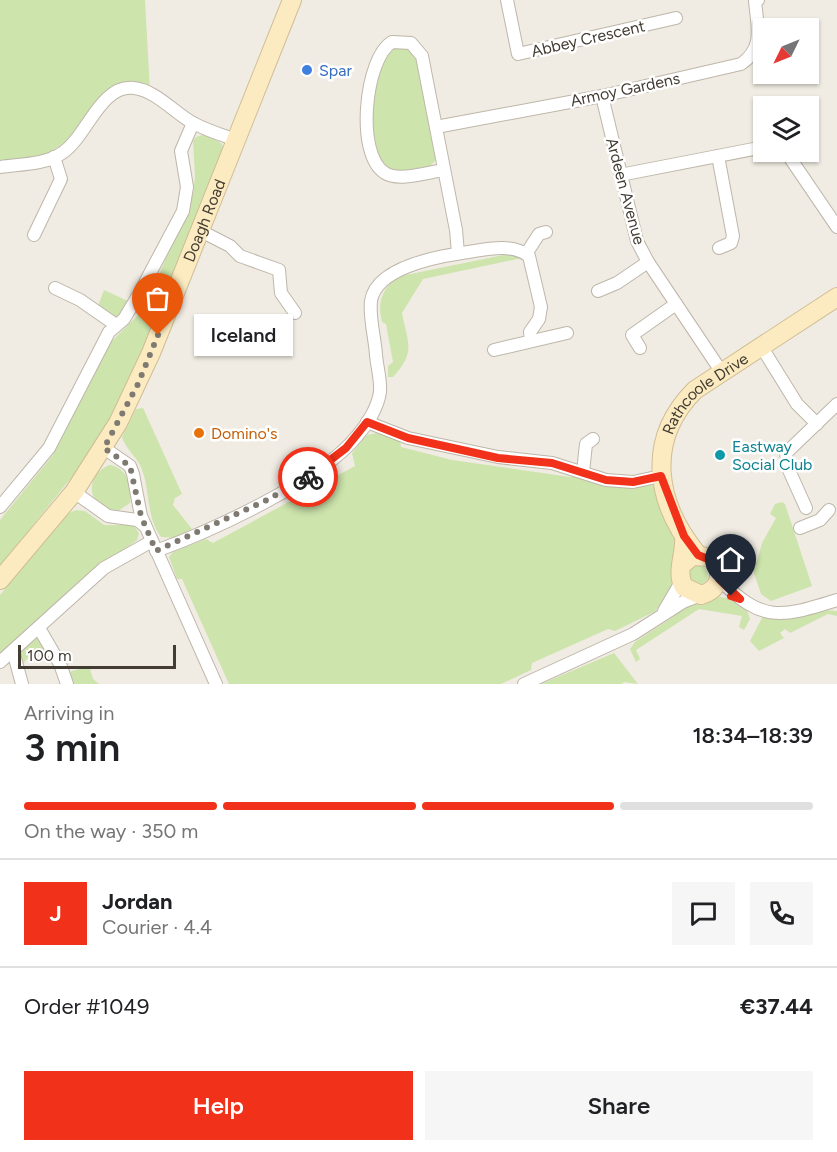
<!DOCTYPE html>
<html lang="en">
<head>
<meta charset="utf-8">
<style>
  :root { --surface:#fff; --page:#f6f6f6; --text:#202124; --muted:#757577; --line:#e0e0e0; --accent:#f13119 }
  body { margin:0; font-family:Figtree,sans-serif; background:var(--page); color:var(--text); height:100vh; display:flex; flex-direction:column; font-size:22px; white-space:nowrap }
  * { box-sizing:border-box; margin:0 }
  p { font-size:20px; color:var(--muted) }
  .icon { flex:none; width:33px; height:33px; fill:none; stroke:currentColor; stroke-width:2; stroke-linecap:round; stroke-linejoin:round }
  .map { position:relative; height:684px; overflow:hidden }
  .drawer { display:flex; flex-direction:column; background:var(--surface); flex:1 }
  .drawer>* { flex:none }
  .needle { width:39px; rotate:227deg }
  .tools { position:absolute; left:753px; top:18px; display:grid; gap:12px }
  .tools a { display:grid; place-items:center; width:66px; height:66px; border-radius:0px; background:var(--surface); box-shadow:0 2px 4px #0004; font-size:30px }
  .scale { position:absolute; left:18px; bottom:15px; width:158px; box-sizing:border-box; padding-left:6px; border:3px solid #423c33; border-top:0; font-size:16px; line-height:21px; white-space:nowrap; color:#423c33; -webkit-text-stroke:4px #fff; paint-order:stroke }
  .pin { position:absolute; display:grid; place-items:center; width:51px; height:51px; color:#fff; margin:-62px -26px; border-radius:50% 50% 50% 0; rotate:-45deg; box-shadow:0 0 6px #0007 }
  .pin .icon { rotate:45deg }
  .courier { position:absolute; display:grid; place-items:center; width:60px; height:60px; margin:-30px; border:4px solid #f13119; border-radius:50%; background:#fff; color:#222; box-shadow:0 2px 8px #0007 }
  .bubble { position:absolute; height:42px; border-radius:0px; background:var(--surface); box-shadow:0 2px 4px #0004; font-size:20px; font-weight:600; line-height:42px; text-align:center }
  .headline em { font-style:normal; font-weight:600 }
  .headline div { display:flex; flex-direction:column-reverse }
  .headline { display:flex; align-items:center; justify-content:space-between; height:102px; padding:0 24px }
  h1 { font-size:39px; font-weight:600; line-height:45px }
  .bar { display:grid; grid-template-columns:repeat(4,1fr); gap:9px 6px; align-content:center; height:72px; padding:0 24px }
  .bar i { height:8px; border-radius:4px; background:var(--line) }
  .bar .on { background:var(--accent) }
  .bar p { grid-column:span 4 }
  .line { display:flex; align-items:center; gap:15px; padding:0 24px; border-top:2px solid var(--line) }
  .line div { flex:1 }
  .round { display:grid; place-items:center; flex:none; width:63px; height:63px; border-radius:0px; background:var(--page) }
  .cta { display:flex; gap:12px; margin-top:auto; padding:12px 24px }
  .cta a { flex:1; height:69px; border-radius:0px; background:var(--accent); color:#fff; font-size:24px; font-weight:600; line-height:69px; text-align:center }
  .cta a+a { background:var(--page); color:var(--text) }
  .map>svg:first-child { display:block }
  .green { fill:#cde4ac }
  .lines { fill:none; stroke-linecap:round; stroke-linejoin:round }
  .street-casing { stroke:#beb6a9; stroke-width:14 }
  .secondary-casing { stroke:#cfbd94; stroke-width:20 }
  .street { stroke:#fff; stroke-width:12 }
  .secondary { stroke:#fcebc1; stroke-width:18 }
  .done { stroke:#7f7a71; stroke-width:6; stroke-dasharray:0 10.8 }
  .route { stroke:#f13119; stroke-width:8 }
  .shop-dot { fill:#3f7fe0; stroke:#fff; stroke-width:2 }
  .food-dot { fill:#e8710a; stroke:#fff; stroke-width:2 }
  .culture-dot { fill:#0f9aa8; stroke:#fff; stroke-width:2 }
  .labels { text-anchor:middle; stroke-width:5; stroke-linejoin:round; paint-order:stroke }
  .street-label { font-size:16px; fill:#423c33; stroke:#fff }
  .shop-label { font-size:16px; fill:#366cbe; stroke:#fff; text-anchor:start }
  .food-label { font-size:16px; fill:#c56008; stroke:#fff; text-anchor:start }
  .culture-label { font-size:16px; fill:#0d838f; stroke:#fff; text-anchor:start }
</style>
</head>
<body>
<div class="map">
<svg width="837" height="684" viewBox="0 0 837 684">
  <rect width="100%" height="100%" fill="#f0ece3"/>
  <g class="green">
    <polygon points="0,0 145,0 150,91 131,85 72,137 49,153 0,164"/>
    <polygon points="395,47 410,49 418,58 436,151 436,160 429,167 398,171 388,167 379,157 369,113 382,63"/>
    <polygon points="206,134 222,144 223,149 129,384 101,436 79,468 0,566 0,520 53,455 109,344 145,308 193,194 195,177 193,141 196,137"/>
    <path d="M513,253L522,258L423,279L402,313C408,344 416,352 393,377H388V366L393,362L386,324L382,322C377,302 382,286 401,276Z"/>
    <polygon points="104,290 130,302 116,318 102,311 98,306"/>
    <path d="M143,408L182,494L175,498L173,505L192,529L174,538L161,537C145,515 151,488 140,465C135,455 125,448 122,437L136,409Z"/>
    <polygon points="382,432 400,440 401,447 452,460 570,477 578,474 656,486 680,540 671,595 654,612 615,631 608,629 532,663 531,670 501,684 229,684 182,579 177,579 169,557 173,552 206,539 213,543 355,466 352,453 367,435"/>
    <path d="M109,465C126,466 134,488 130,503L118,511C88,509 82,478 109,465Z"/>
    <polygon points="782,502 785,504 812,586 771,601 761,594 752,567 757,561 762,543 776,518 770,514 775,504"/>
    <polygon points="76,510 85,511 104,525 133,525 139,533 137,540 102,566 0,656 0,595 69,513"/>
    <circle cx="698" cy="575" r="10"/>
    <polygon points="717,596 729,599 747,610 750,619 744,630 739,627 742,616 699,609 636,650 640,659 636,662 630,649 635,642 673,617 683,607"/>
    <polygon points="823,610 837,611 837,616 828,614 790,633 785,629 780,633 784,638 759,651 750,641 765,612"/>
    <polygon points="36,637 47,649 31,653 22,666 19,649"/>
    <polygon points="614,653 638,684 624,682 622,684 541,684"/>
    <polygon points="89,666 93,679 99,684 71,684 69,672"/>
  </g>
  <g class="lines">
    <defs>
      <g id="street">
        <polyline points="507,0 518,54 676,18"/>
        <polyline points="602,96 637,241 648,262 721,371"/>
        <path d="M436,127L602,96L741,64C765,48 757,25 755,1L758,0"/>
        <polyline points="786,152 837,227"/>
        <polyline points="718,156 733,236 731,243 719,248"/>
        <path d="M0,167C20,164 45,165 62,153C87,137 100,84 134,88C155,90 175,113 193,123C206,130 222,135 236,140"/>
        <path d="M444,170C428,172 399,182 385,173C355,155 365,58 392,42L411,43L422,56L456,230L458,253"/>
        <polyline points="620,175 764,147"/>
        <polyline points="199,230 230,246 240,256 279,270 281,293 295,313"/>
        <polyline points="34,235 61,179 54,157"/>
        <polyline points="526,254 539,234 546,232"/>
        <polyline points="55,288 80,300 116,325"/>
        <polyline points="598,291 617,283 648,262"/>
        <polyline points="761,346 797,404 817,424"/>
        <polyline points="640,348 632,335 676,304"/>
        <polyline points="494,350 567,333"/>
        <polyline points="367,422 408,438 498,457 552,463 606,480 633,482 661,476"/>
        <polyline points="104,448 130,466 133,474 141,516 216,684"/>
        <polyline points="583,472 586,444 593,439"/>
        <polyline points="74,492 108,516 137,520 145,526"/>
        <polyline points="0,507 49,448 109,332 124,319 139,294 183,211 187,187 181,151 193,123"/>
        <polyline points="806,508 788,468 786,453 837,404"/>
        <polyline points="800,528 820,520 829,510"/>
        <path d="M156,551C211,531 321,481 357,436C367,425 378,407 380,392C381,380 377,367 376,355C375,338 369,318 371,301C376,268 435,257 462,253C484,250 510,242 529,256L541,307L539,319L530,332L531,341"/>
        <path d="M719,579C763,624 782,617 837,600"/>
        <polyline points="664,611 681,582"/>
        <polyline points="39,628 60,664 67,684"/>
        <polyline points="13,651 22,684"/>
        <polyline points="0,662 104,568 152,541"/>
        <polyline points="524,684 633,634 683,602 701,595"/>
      </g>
      <g id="secondary">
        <path id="s1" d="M698,555C655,503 645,440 695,390L837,297"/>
        <path d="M683,564L692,556L710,557L718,567C722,581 715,591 701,595L684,587C675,572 686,553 684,536"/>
        <path id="s2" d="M0,580L74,492L118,423L151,353L292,0"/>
      </g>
    </defs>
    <use href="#street" class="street-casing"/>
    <use href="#secondary" class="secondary-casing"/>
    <use href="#street" class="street"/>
    <use href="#secondary" class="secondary"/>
  </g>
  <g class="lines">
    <polyline class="done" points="158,335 138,384 104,448 130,466 141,516 156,551 267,500 308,477"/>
    <polyline class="route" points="308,477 346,448 367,422 408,438 498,458 552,463 606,480 633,482 661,476 684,536 698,555 715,562 719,579 740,599 731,596"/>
  </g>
  <circle class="shop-dot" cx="307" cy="70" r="6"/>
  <circle class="food-dot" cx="199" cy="433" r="6"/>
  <circle class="culture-dot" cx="720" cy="455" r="6"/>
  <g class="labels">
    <g class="street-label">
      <text transform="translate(588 38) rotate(-13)" y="6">Abbey Crescent</text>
      <text transform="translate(625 89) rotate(-12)" y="6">Armoy Gardens</text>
      <text transform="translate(626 191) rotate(75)" y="6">Ardeen Avenue</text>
      <text dy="6" stroke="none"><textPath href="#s2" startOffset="417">Doagh Road</textPath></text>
      <text dy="6" stroke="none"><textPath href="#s1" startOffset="188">Rathcoole Drive</textPath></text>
    </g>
    <g class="shop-label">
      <text x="319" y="76">Spar</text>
    </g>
    <g class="food-label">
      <text x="211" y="439">Domino's</text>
    </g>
    <g class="culture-label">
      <text x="732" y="452">Eastway<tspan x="732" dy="18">Social Club</tspan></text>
    </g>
  </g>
</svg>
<div class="tools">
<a><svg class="needle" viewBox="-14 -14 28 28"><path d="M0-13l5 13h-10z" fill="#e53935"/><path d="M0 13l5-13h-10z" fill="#757577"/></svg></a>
<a><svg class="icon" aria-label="layers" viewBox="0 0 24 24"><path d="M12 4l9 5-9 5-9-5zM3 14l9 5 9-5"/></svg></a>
</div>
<div class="scale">100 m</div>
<div class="pin" style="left:158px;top:335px;background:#ea580c"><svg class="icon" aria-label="bag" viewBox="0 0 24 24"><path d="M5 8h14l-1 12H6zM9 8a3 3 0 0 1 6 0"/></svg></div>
<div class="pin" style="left:731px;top:596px;background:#1f2937"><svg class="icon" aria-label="home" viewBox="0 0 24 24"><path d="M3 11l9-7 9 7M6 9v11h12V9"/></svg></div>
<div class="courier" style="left:308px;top:477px"><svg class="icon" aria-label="bike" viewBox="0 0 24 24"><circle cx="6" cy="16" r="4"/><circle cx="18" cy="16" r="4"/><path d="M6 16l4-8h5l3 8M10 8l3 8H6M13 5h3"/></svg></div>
<div class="bubble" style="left:194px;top:314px;width:99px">Iceland</div>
</div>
<section class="drawer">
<div class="headline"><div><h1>3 min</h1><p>Arriving in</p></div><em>18:34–18:39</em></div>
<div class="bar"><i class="on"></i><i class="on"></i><i class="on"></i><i></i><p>On the way · 350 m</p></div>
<div class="line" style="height:108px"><b class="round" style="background:var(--accent);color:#fff">J</b><div><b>Jordan</b><p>Courier · 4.4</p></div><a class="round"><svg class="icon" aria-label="chat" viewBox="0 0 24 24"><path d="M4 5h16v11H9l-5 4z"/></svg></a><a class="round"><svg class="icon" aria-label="phone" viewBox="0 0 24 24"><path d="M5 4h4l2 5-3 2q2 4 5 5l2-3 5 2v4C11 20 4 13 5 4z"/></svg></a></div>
<div class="line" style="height:78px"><div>Order #1049</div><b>€37.44</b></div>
<div class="cta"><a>Help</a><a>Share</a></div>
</section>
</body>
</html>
